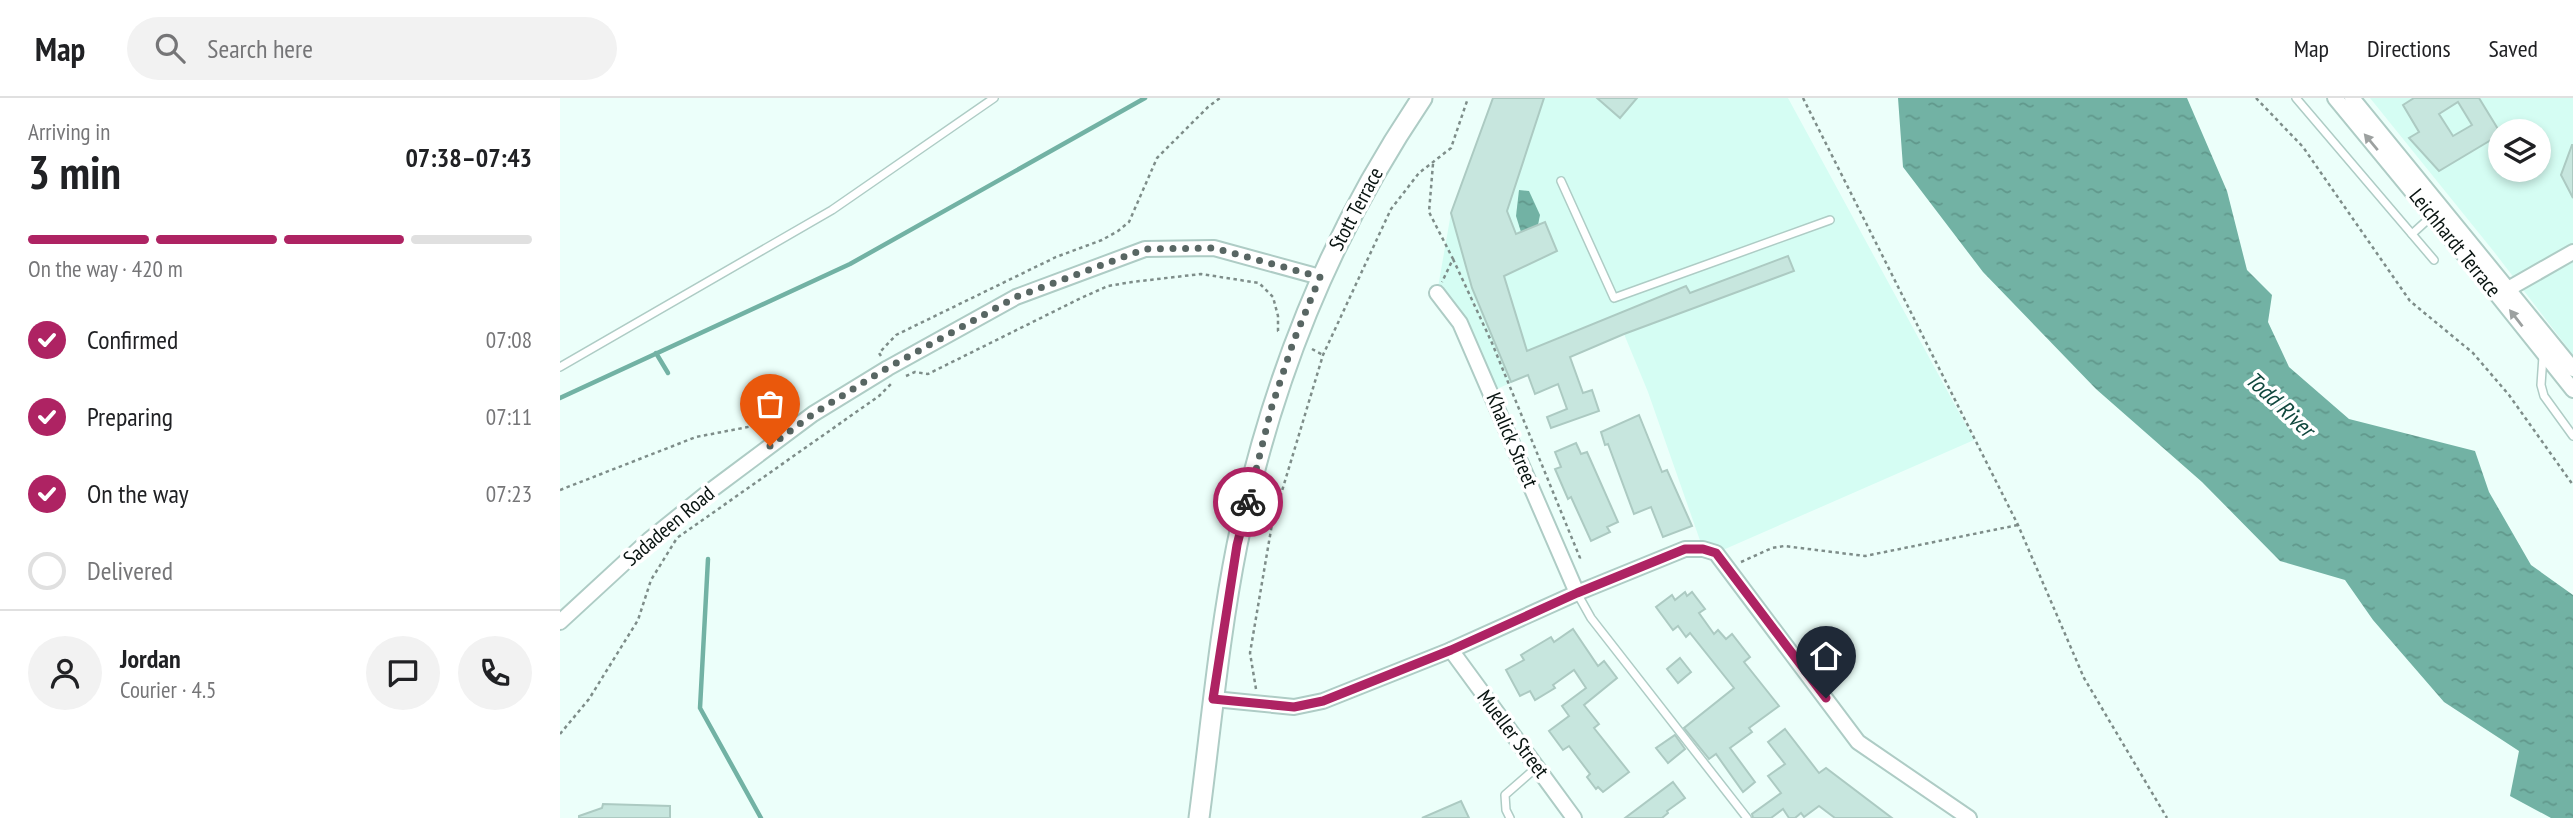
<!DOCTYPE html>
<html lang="en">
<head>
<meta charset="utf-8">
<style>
  :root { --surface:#fff; --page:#f2f2f2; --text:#202124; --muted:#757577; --line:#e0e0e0; --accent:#ae2363 }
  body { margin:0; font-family:"PT Sans Narrow",sans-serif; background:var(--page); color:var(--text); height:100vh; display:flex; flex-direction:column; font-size:26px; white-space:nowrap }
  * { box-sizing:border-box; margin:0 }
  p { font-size:23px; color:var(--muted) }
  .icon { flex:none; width:38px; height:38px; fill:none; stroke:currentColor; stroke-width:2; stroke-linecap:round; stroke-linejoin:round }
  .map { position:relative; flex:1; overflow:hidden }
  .details { display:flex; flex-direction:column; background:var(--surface); width:560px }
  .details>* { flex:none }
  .tools { position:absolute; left:1928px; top:21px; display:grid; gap:14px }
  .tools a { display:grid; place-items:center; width:63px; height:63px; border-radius:50%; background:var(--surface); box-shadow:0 4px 10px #0003; font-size:35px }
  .pin { position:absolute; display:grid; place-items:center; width:60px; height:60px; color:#fff; margin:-72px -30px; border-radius:50% 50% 50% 0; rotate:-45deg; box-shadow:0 0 7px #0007 }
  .pin .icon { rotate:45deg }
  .courier { position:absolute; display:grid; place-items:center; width:70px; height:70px; margin:-35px; border:5px solid #ae2363; border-radius:50%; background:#fff; color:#222; box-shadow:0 2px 9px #0007 }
  .overview em { font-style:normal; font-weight:800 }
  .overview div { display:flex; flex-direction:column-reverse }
  .overview { display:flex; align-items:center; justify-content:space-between; height:119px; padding:0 28px }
  h1 { font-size:46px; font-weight:800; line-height:52px }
  .bar { display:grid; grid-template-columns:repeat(4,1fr); gap:10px 7px; align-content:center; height:84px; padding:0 28px }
  .bar i { height:9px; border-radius:5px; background:var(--line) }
  .bar .active { background:var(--accent) }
  .bar p { grid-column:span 4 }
  .line { display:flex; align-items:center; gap:18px; padding:0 28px; border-top:2px solid var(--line) }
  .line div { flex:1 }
  .round { display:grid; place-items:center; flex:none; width:74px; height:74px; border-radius:37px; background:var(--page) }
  ol { padding:0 28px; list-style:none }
  li { display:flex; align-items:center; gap:21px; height:77px }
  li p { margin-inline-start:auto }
  li .icon { padding:7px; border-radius:50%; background:var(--accent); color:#fff; stroke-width:4 }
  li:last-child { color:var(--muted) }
  li i { width:38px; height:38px; border:4px solid var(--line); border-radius:50% }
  header { display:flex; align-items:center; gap:42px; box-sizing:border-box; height:98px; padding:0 35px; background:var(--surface); border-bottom:2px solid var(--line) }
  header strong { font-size:33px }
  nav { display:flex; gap:38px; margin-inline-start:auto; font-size:24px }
  .search { width:490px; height:63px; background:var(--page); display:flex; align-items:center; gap:18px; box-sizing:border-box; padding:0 24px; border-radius:38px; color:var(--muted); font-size:26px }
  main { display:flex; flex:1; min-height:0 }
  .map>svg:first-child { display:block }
  .built { fill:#d5fdf3; fill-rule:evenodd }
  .water { fill:url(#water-ripples) }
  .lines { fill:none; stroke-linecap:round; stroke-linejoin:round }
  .stream { stroke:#72b2a4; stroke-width:4.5 }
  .building { fill:#c7e6de; stroke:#accac2; stroke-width:2; fill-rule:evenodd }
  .lane-casing { stroke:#aeccc5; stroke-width:10 }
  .street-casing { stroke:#aeccc5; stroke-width:18 }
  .secondary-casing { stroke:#aeccc5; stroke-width:23 }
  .path { stroke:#7e8d89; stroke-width:2.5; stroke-dasharray:3.5 3.5; stroke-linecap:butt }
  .lane { stroke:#fff; stroke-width:7 }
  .street { stroke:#fff; stroke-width:14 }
  .secondary { stroke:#fff; stroke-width:19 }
  .oneway { fill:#9da1a0 }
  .done { stroke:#586663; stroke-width:7; stroke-dasharray:0 12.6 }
  .route { stroke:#ae2363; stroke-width:9 }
  .labels { text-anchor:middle; stroke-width:7; stroke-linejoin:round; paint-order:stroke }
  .street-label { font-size:21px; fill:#091411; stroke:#fff }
  .water-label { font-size:23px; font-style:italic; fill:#10483e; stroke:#fff }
</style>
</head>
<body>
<header>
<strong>Map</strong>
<div class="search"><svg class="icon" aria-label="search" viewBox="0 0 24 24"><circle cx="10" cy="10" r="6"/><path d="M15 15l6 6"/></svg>Search here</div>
<nav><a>Map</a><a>Directions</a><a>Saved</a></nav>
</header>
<main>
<section class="details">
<div class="overview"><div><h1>3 min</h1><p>Arriving in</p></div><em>07:38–07:43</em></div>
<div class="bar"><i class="active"></i><i class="active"></i><i class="active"></i><i></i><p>On the way · 420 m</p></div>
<ol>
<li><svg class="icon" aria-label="check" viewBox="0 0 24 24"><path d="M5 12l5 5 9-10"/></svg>Confirmed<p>07:08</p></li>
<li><svg class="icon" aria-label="check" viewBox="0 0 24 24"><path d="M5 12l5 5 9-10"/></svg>Preparing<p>07:11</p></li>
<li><svg class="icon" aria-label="check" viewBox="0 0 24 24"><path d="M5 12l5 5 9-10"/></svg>On the way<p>07:23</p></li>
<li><i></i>Delivered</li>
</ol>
<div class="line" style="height:126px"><a class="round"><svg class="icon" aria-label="person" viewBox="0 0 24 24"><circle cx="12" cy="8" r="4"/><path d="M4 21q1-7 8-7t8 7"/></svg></a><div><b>Jordan</b><p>Courier · 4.5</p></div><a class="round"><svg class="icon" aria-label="chat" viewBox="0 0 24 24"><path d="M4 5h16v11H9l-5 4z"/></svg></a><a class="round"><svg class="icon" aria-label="phone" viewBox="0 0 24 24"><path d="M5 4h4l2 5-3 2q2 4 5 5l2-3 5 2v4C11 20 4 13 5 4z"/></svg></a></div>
</section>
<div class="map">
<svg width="2013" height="720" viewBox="0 0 2013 720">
  <defs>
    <pattern id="water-ripples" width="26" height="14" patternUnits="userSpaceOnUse" patternTransform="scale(1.75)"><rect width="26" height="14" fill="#72b2a4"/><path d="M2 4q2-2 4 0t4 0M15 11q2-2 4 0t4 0" fill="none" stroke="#61988c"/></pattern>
  </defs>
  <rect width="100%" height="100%" fill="#ecfffa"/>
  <g class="built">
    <polygon points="933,0 1228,0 1414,342 1156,455 1143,451 1088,294 1064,236 932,293 877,195 891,115"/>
    <path d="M1810,0H2013V257L1935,155ZM1941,33H1979V72H1941Z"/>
  </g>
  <g class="water">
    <polygon points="1338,0 1627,0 1667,93 1687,172 1712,197 1708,224 1729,269 1789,321 1915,353 1929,394 1971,467 2013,497 2013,720 1991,720 1950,698 1959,653 1884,604 1813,522 1785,482 1720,463 1642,384 1536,291 1423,174 1343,69"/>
    <polygon points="959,92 969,93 980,117 978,127 961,134 956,118"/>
  </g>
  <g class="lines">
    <g class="stream">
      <polyline points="96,255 108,275"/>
      <polyline points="0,300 290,166 585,0"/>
      <polyline points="148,461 140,610 201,720"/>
    </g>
  </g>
  <g class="building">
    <polygon points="933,0 984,0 947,113 956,136 985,124 997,153 944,178 967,253 1126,188 1130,195 1228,158 1234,173 1064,236 1010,259 1023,295 1032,292 1039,313 991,330 987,319 1007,311 998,286 975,296 968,277 951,284 912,190 891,115"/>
    <polygon points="1037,0 1077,0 1060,20"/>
    <path d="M1854,0H1919L1941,36L1879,73L1849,40L1859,34L1843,7ZM1898,4L1912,27L1893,38L1879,16Z"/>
    <polygon points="2012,47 2013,47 2013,100 2001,77"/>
    <polygon points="1079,317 1102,374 1107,372 1132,428 1103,439 1091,409 1074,416 1048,346 1045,347 1041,334"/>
    <polygon points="1016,345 1021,356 1027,354 1058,424 1047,429 1050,434 1031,443 1011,399 1008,401 995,371 1001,369 995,354"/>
    <polygon points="1125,494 1127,498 1132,494 1145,511 1139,515 1154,536 1158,532 1166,541 1172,536 1190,559 1184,564 1219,608 1189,630 1192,634 1170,650 1195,684 1183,694 1156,656 1149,661 1124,630 1174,590 1130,535 1126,539 1118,528 1113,532 1096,509 1112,497 1115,502"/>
    <polygon points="1013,531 1038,568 1044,563 1057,580 1024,607 1039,626 1034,630 1069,674 1043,694 1038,689 1036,691 1027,679 1030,676 1009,648 1003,652 989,633 1009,618 1002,608 1026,590 1014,572 993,587 995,590 975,602 970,593 960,598 946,572 964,562 961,557 991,539 994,544"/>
    <polygon points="1120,560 1131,574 1118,585 1107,571"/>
    <polygon points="1225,631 1259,675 1266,670 1332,720 1275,720 1259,708 1244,719 1241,715 1235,720 1229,720 1223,711 1211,720 1193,720 1192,716 1221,695 1208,678 1225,666 1208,644"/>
    <polygon points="1115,637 1125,651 1108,665 1096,650"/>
    <polygon points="1113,684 1125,700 1107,713 1108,715 1102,720 1065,720"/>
    <polygon points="901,703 909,720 862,720"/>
    <polygon points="43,706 110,708 110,720 19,720 19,718 42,710"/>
  </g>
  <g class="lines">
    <defs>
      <g id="lane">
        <polyline points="1736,0 1874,162"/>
        <polyline points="1001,83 1054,200 1270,122"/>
        <polyline points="1852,136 1874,116"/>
        <polyline points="1983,258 1981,287 1984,298 2013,338"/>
        <polyline points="0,269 272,112 434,0"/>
        <polyline points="1017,495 1031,520 1187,720"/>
        <polyline points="950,720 946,712 945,697 978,668"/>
      </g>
      <g id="street">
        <polyline points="1775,0 1938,198 2013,292"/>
        <polyline points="1792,0 2013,271"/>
        <polyline points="877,195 900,225 1017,495"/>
        <polyline points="1941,195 2013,154"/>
        <polyline points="0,524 89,442 146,396 253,316 328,270 456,199 585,151 654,150 760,179"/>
        <polyline points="891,552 1014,720"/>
        <polyline points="654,601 734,609 763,603 891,552 1017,495 1125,451 1143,451 1156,455 1298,644 1409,720"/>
      </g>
      <path id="secondary" d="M639,720C651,629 659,537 677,447C711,284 768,139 862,0"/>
    </defs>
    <use href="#lane" class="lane-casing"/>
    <use href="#street" class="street-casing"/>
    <use href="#secondary" class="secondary-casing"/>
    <g class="path">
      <polyline points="1243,0 1458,427 1524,580 1607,720"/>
      <polyline points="1696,0 1743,49 1850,203 1913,255 1949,297 2013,387"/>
      <polyline points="873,66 869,114 893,161 882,184"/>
      <polyline points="893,161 932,245 1020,460 1019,464"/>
      <polyline points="752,251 763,257"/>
      <polyline points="321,258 319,255 336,237 496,159 542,142 558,133 569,124 597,60 648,9 660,0"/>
      <polyline points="346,278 355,274 368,276 521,200 548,188 572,184 641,176 699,185 713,199 718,218 718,233 721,235"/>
      <polyline points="0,392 136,339 219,323"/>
      <polyline points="1181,464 1212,450 1224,448 1305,458 1458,427"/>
      <polyline points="696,591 690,555 712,426 763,257 831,111 859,75 891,50 908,0"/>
      <polyline points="0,636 29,601 78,522 91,482 117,440 319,298 331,286"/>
    </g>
    <use href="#lane" class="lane"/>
    <use href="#street" class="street"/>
    <use href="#secondary" class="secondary"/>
  </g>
  <defs><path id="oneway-solid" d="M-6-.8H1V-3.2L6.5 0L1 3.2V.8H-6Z" transform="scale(1.75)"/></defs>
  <g class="oneway">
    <use href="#oneway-solid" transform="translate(1811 44) rotate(-130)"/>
    <use href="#oneway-solid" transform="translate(1956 220) rotate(-128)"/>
  </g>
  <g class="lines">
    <polyline class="done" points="210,348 253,316 322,273 456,199 585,151 654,150 760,179 734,242 712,308 688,404"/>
    <polyline class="route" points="688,404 677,447 653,601 734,609 763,603 891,552 1017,495 1125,451 1143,451 1156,455 1266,600"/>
  </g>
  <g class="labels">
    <g class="street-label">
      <text transform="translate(796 111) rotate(-62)" y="7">Stott Terrace</text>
      <text transform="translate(1895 145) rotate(51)" y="7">Leichhardt Terrace</text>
      <text transform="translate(952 342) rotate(67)" y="7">Khalick Street</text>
      <text transform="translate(109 428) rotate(-40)" y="7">Sadadeen Road</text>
      <text transform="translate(953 636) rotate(53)" y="7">Mueller Street</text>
    </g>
    <g class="water-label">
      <text transform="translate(1720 306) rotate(43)" y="8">Todd River</text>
    </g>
  </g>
</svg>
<div class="tools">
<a><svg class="icon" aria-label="layers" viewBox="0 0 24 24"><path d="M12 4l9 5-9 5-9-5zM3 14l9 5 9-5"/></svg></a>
</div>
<div class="pin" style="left:210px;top:348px;background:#ea580c"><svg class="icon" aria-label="bag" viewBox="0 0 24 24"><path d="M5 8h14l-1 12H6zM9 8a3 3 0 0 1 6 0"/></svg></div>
<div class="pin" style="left:1266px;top:600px;background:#1f2937"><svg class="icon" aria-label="home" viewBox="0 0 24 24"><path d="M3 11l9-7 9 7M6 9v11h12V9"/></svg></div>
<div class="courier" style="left:688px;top:404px"><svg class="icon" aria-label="bike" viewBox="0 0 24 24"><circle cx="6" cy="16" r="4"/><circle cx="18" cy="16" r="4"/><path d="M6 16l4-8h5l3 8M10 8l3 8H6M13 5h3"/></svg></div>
</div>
</main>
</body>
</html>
